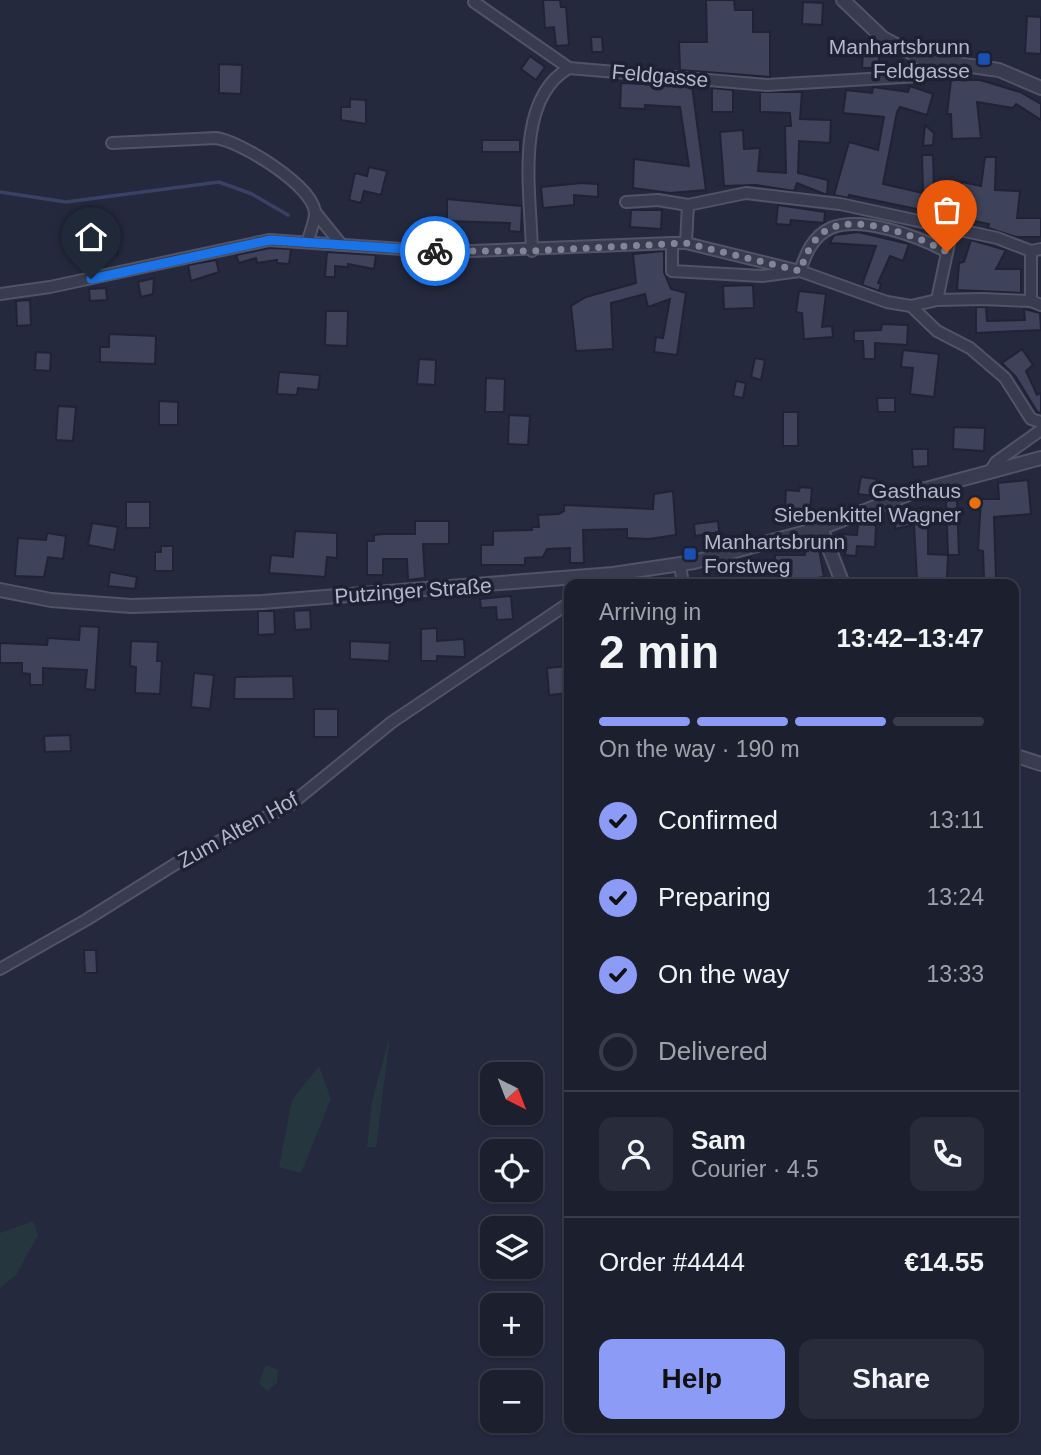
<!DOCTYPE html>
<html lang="en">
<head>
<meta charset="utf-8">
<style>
  :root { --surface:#1b1f2e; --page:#282c3a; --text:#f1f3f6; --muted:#a0a2aa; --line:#393d4a; --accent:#8c9cf6 }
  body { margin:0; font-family:Helvetica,sans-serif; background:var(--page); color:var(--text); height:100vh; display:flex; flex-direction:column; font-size:26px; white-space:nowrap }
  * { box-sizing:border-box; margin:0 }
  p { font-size:23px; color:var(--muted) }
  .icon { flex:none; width:38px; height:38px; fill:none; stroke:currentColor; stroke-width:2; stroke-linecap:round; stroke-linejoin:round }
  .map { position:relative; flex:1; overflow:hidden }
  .details { position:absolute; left:564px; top:579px; width:455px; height:854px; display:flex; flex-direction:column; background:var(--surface); border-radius:14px; box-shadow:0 2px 5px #0004,0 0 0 2px var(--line) }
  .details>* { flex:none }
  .needle { width:46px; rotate:138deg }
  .fabs { position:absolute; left:480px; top:1062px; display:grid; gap:14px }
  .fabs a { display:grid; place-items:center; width:63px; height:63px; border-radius:14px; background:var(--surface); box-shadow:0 2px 5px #0004,0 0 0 2px var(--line); font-size:35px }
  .pin { position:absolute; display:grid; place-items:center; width:60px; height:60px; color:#fff; margin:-72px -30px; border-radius:50% 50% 50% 0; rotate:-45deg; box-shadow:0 0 7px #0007 }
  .pin .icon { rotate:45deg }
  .courier { position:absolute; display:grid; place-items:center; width:70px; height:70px; margin:-35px; border:5px solid #1a73e8; border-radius:50%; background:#fff; color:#222; box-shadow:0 2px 9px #0007 }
  .head em { font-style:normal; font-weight:700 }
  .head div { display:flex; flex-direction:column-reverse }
  .head { display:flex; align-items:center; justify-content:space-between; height:119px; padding:0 35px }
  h1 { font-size:46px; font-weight:700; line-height:52px }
  .bar { display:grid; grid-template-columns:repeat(4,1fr); gap:10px 7px; align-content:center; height:84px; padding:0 35px }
  .bar i { height:9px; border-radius:5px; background:var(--line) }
  .bar .current { background:var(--accent) }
  .bar p { grid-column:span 4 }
  .line { display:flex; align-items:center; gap:18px; padding:0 35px; border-top:2px solid var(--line) }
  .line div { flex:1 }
  .round { display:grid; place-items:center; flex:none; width:74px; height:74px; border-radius:14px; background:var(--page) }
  ol { padding:0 35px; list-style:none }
  li { display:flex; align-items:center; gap:21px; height:77px }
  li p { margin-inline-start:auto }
  li .icon { padding:7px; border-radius:50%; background:var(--accent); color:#111; stroke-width:4 }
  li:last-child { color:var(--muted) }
  li i { width:38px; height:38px; border:4px solid var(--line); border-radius:50% }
  .button { display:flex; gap:14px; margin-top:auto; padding:14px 35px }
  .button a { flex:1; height:80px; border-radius:14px; background:var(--accent); color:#111; font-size:28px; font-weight:700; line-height:80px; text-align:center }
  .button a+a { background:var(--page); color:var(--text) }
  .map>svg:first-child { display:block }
  .green { fill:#26363e }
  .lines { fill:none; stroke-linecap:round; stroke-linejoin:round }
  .stream { stroke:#394164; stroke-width:3.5 }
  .building { fill:#3e435b; stroke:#1f2335; stroke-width:2 }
  .minor-casing { stroke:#505466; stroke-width:14 }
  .tertiary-casing { stroke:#505466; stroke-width:16 }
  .minor { stroke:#383c4e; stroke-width:10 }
  .tertiary { stroke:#383c4e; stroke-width:12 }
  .done { stroke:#828598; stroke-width:7; stroke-dasharray:0 12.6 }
  .route { stroke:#1a73e8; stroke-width:9 }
  .transit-dot { fill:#1a4fb4; stroke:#1d2132; stroke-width:2.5 }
  .food-dot { fill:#e8710a; stroke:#1d2132; stroke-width:2.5 }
  .labels { text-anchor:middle; stroke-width:7; stroke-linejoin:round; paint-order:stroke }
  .poi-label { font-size:21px; fill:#b4b7c9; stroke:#1d2132; text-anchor:end }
  .street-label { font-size:21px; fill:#b4b7c9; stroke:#1d2132 }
</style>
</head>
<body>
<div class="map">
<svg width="1041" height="1455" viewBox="0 0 1041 1455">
  <rect width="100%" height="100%" fill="#24293d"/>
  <g class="green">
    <polygon points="390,1035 376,1147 367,1147 372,1102"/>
    <polygon points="319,1066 331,1099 301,1173 279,1167 292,1100"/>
    <polygon points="33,1221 38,1235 16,1275 0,1288 0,1233"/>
    <polygon points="266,1365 278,1370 277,1383 267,1391 259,1383"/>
  </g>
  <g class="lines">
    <polyline class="stream" points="0,192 66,202 219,182 252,194 288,215"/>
  </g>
  <g class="building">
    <polygon points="543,0 560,0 561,7 566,7 569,45 556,46 554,27 545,28"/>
    <polygon points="706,0 734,0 735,10 753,10 753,32 770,32 770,77 680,70 679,42 707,42"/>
    <polygon points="803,2 823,3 822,25 802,24"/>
    <polygon points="1027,16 1041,17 1041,54 1025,53"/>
    <polygon points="591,37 602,37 603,52 592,52"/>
    <polygon points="863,50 879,51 879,68 862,68"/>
    <polygon points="530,56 545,67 536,80 521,69"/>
    <polygon points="219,64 242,65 241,94 219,93"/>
    <polygon points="951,80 980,80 1020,92 1041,104 1041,120 1016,104 1013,108 977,102 981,138 952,139 951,114 947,114"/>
    <polygon points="621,83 692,86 706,190 670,193 633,188 634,159 689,166 680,107 645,105 645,109 620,108"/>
    <polygon points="910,86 933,94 927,115 900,107 897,112 883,184 923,193 922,155 933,155 934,187 959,193 962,182 981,186 985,157 996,157 995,190 1020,191 1017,218 1041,218 1041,237 1016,237 988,228 989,224 849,195 848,198 834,195 849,142 878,150 884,117 843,113 846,90 872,93 873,87 908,92"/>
    <polygon points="712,88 733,90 733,112 712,112"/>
    <polygon points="760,92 802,92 800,119 831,120 830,143 799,141 798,173 828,180 827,195 797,183 794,191 756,185 724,186 720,132 743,130 744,149 760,148 758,171 786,173 785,126 791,126 790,113 760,112"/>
    <polygon points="350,99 366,100 366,124 341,120 341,107 350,107"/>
    <polygon points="925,125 934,133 933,145 923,146"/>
    <rect x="482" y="140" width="38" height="12"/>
    <polygon points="369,167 387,171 381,195 364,191 361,203 349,200 355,173 367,176"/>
    <polygon points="582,183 598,184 598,197 574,195 574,205 543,208 541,187"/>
    <polygon points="447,199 522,206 521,232 509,231 510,223 447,221"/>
    <polygon points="778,205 825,212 824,223 791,220 790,225 776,224"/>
    <polygon points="631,210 662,210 661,229 630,227"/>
    <polygon points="115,228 118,254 91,257 88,231"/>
    <polygon points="858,232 909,244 903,261 890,256 878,283 881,284 879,291 862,285 876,246 830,243 834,235"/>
    <polygon points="971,240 1006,250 996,269 1021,269 1021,293 957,290 959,263 964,262"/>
    <polygon points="270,248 291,249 289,264 277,263 277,260 257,263 256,258 239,263 236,255"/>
    <polygon points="664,251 664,272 671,289 686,293 677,355 654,352 656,337 663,338 670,299 648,307 645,294 611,303 613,349 576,351 571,306 586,297 636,283 633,254"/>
    <polygon points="327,252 376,255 374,269 348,264 348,267 335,266 335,277 325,277"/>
    <polygon points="216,260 219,272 191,281 188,265"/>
    <polygon points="154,278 153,294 141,297 138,282"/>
    <polygon points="753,285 754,308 724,309 723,286"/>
    <polygon points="106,288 107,300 90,301 89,289"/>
    <polygon points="799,291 826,294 822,327 832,326 833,337 804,339 802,313 796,312"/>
    <polygon points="30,300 31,325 17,326 16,301"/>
    <polygon points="976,307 986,307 987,321 1025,320 1024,309 1040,313 1041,330 976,333"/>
    <polygon points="326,311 348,311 347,346 325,345"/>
    <polygon points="882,324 908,325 907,345 875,343 875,359 864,359 863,341 854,341 854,331 881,330"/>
    <polygon points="109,334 156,336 155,364 100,362 100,347 109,347"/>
    <polygon points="1022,349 1033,365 1026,371 1037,395 1041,393 1041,412 1038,413 1016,377 1002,363"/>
    <polygon points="903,350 939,354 934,397 910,394 913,368 901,367"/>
    <polygon points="36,352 51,353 50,371 35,370"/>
    <polygon points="755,358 765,360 761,380 751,377"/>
    <polygon points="419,359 436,360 435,385 417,384"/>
    <polygon points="279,372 320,375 318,390 298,388 297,395 277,394"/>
    <polygon points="486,378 505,379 504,412 485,412"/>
    <polygon points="736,381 746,383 743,398 733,396"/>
    <polygon points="877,398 895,398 895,412 878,412"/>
    <polygon points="159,401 178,402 178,425 159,425"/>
    <polygon points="58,406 76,407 73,441 56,440"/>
    <rect x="783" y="412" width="15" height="34"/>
    <polygon points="509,415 530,416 528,445 508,444"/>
    <polygon points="954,427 985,428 984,451 953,449"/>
    <polygon points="912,449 928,449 928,466 913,467"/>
    <polygon points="861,477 877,479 874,496 858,494"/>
    <polygon points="1028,480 1031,514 994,517 996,578 984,578 983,551 978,550 981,499 999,499 998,483"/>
    <polygon points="800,487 812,488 810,510 785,508 786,490 799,491"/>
    <polygon points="673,491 676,535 649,539 627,538 627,529 583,530 584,563 570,563 570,548 547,549 543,557 525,558 525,565 481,565 481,545 493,545 493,531 532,530 532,527 539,527 538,515 559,514 564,511 564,505 653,509 654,494"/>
    <polygon points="957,500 959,555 948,555 946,501"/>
    <rect x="126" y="502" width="24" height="26"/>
    <polygon points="928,506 928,554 948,555 947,578 917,579 914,525 895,529 896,514"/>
    <polygon points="415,521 449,521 449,544 423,544 425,578 408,580 407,559 383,559 383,575 367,575 367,541 374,541 374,535 384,534 415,534"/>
    <polygon points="718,521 719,532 695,536 694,524"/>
    <polygon points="92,523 118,527 114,550 88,545"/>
    <polygon points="858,524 876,525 875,547 857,546 856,556 845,555 846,544 838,543 839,534 857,535"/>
    <polygon points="295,531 337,533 337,558 327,557 325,577 269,573 271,555 293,557"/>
    <polygon points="47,533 66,536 63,559 48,557 44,577 15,576 18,538 46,540"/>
    <polygon points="804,544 818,544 824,577 790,582 790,568 775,568 775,555 805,555"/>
    <polygon points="161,546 173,546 173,571 155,571 155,552 161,552"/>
    <polygon points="110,572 137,577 135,589 108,586"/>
    <polygon points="511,596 513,619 497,620 496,607 481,608 480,599"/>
    <polygon points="310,610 311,629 295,630 294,611"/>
    <polygon points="258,611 274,611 275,634 258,635"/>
    <polygon points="80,626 99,627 95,690 85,689 87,670 43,668 43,685 30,685 30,674 22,673 22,663 0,663 0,643 47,645 48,638 79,640"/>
    <polygon points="437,628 437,641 464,639 465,657 437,656 437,661 421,661 421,629"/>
    <polygon points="131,641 158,642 157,661 162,661 160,694 135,693 136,667 130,666"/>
    <polygon points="350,641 390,643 389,661 350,659"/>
    <polygon points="569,666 569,693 549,695 547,668"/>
    <polygon points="194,673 214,675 210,709 191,707"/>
    <polygon points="293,676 294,699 234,699 235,677"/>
    <rect x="314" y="709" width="24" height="28"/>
    <polygon points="70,735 71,751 45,752 44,736"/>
    <polygon points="84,950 96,950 97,973 85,973"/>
  </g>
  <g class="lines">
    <defs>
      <g id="minor">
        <polyline points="474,2 569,68"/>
        <path d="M112,143L216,138C240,141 314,186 315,213C315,222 310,232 308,241"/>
        <polyline points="626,202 658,200 688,205 746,193 840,204 997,238 1031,251 1041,249"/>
        <polyline points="315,212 340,243"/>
        <path d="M672,243V271L762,276L800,271C806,253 813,236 831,228C861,215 920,237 947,252"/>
        <polyline points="686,243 688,205"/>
        <path d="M532,251C531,195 513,100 569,68L767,85L920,76L946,64"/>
        <polyline points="1031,251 1031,301"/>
        <polyline points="0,294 50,287 269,240 447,252 672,243 686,243 800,271 887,302 911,306 937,300 982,299 1031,301 1041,305"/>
        <polyline points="937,300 952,229"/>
        <polyline points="911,306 937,331 970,348 1005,378 1031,419 1041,422"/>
        <polyline points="989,473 996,462 1041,430"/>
        <polyline points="680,565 683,584"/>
        <polyline points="0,969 86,920 177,863 290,805 392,722 569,603"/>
      </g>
      <g id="tertiary">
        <polyline points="843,0 883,38 923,59 999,70 1041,88"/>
        <polyline points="821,528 843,584"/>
        <polyline points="0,590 51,600 131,606 262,602 613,574 694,562 821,528 911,493 1041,458"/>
        <polyline points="1013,755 1041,764"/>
      </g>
    </defs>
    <use href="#minor" class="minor-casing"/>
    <use href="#tertiary" class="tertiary-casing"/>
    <use href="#minor" class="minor"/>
    <use href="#tertiary" class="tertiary"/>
  </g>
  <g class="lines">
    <path class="done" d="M435,251H531L686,243L800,271C806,254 813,236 831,228C861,215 920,237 947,252"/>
    <polyline class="route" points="91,279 270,240 435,251"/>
  </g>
  <g class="transit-dot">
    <rect x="977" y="52" width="14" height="14" rx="3.5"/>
    <rect x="683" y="547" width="14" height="14" rx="3.5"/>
  </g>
  <circle class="food-dot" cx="975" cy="503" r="7"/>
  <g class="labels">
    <g class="poi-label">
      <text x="970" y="54">Manhartsbrunn<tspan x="970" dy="24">Feldgasse</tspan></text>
      <text x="961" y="498">Gasthaus<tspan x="961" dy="24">Siebenkittel Wagner</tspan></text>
      <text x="704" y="549" text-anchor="start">Manhartsbrunn<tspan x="704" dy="24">Forstweg</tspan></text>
    </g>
    <g class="street-label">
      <text transform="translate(660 76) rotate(5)" y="7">Feldgasse</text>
      <text transform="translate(413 591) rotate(-4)" y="7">Putzinger Straße</text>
      <text transform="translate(238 830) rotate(-29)" y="7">Zum Alten Hof</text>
    </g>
  </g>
</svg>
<div class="fabs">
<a><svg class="needle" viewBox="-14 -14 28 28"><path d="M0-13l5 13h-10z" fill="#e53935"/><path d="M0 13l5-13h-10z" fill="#a0a2aa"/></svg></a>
<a><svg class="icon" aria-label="locate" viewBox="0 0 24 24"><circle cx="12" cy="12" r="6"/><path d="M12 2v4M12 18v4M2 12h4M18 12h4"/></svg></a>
<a><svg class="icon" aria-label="layers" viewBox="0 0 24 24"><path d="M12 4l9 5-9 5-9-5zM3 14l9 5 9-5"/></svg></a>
<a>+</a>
<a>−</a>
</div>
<div class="pin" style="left:947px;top:252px;background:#ea580c"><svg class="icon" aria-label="bag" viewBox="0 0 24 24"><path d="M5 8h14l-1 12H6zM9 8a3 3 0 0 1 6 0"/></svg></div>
<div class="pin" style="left:91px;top:279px;background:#1f2937"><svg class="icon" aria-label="home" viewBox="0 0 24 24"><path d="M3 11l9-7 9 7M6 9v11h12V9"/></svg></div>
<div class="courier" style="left:435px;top:251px"><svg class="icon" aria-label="bike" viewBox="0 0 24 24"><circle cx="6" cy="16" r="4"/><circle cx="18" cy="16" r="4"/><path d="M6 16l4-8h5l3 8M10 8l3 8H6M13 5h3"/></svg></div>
<section class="details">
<div class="head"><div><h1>2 min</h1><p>Arriving in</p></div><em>13:42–13:47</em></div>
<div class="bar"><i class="current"></i><i class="current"></i><i class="current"></i><i></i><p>On the way · 190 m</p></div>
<ol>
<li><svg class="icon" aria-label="check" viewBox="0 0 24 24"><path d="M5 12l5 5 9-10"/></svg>Confirmed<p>13:11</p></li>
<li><svg class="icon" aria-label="check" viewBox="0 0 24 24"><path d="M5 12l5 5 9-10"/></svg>Preparing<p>13:24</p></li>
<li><svg class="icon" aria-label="check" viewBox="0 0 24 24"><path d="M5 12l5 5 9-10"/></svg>On the way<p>13:33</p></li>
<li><i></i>Delivered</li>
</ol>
<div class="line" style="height:126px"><a class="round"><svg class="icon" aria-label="person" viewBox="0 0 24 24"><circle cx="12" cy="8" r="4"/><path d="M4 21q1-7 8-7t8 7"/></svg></a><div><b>Sam</b><p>Courier · 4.5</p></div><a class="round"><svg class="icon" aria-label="phone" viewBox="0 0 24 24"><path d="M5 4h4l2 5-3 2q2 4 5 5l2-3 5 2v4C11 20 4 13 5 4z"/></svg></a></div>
<div class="line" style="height:91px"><div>Order #4444</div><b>€14.55</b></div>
<div class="button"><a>Help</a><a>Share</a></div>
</section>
</div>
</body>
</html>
